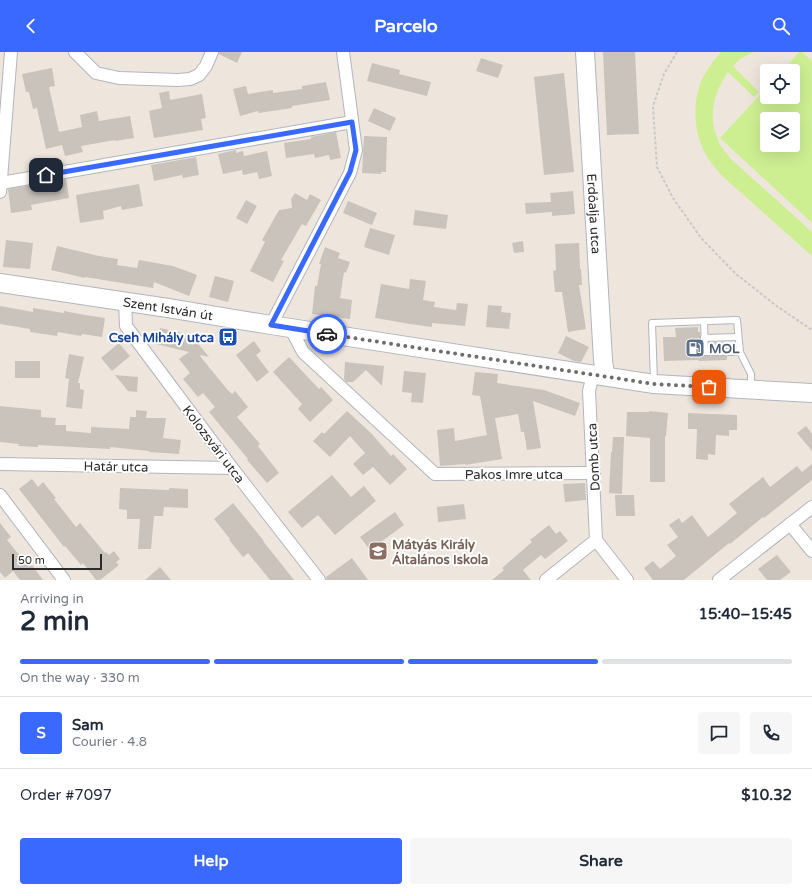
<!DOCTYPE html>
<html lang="en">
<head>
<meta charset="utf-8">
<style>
  :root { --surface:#fff; --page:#f6f6f7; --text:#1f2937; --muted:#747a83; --line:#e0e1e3; --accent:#3969ff }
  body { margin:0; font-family:"Varela Round",sans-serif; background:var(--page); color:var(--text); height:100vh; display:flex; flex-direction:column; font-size:15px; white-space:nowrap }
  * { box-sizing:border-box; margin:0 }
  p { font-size:13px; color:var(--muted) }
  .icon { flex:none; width:22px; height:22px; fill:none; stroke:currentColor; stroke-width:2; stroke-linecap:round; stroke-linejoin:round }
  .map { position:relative; height:528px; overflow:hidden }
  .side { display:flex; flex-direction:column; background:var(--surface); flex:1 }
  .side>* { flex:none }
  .fabs { position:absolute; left:760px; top:12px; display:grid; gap:8px }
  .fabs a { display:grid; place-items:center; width:40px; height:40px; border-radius:4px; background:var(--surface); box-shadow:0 4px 16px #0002; font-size:20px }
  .scale { position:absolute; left:12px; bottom:10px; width:90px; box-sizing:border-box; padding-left:4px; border:2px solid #2b2b2b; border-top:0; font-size:11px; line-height:14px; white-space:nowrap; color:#2b2b2b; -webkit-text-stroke:3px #fff; paint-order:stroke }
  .pin { position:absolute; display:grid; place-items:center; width:34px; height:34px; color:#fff; margin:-17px; border-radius:8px; box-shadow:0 2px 6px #0006 }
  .courier { position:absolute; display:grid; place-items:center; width:40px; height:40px; margin:-20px; border:3px solid #3969ff; border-radius:50%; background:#fff; color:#222; box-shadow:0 1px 5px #0007 }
  .overview em { font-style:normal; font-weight:700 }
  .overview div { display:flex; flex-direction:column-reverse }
  .overview { display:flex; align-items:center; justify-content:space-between; height:68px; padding:0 20px }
  h1 { font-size:26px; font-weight:700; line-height:30px }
  .bar { display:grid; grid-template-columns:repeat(4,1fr); gap:6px 4px; align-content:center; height:48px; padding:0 20px }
  .bar i { height:5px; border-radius:3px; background:var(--line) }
  .bar .selected { background:var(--accent) }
  .bar p { grid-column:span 4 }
  .line { display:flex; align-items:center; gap:10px; padding:0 20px; border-top:1px solid var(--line) }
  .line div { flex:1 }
  .round { display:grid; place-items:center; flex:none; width:42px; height:42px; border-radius:4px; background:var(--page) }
  .primary-button { display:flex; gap:8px; margin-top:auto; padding:8px 20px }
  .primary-button a { flex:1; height:46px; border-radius:4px; background:var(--accent); color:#fff; font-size:16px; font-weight:700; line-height:46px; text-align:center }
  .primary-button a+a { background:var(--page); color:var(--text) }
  header { display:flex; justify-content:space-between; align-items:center; height:52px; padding:0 20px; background:var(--accent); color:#fff; font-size:18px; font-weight:700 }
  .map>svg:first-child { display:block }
  .pitch { fill:#cdef92; fill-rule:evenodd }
  .building { fill:#c9c3bc }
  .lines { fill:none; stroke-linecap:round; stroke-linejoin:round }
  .lane-casing { stroke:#b1b5c0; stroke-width:8 }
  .street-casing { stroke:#b1b5c0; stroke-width:14 }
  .secondary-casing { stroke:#b1b5c0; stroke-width:20 }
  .path { stroke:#c8c8c8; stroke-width:2; stroke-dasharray:3 2; stroke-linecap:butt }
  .lane { stroke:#fff; stroke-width:6 }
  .street { stroke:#fff; stroke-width:12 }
  .secondary { stroke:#fff; stroke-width:18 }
  .done { stroke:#6f6c69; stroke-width:4; stroke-dasharray:0 7.2 }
  .route { stroke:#3969ff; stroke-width:5 }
  .labels { text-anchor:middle; stroke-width:4; stroke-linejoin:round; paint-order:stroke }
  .street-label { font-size:13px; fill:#2b2b2b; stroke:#fff }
  .transit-label { font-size:13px; font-weight:bold; fill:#164399; stroke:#fff; text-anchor:end }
  .service-label { font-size:13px; font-weight:bold; fill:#4e5e75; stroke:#fff; text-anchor:start }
  .education-label { font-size:13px; font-weight:bold; fill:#785e54; stroke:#fff; text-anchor:start }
</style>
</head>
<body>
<header><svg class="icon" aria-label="back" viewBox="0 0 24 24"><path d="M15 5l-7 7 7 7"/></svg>Parcelo<svg class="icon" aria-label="search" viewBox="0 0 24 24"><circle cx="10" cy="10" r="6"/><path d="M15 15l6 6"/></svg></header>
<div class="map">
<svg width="812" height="528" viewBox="0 0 812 528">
  <rect width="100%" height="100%" fill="#eee6dd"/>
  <g class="pitch">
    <path d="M721,0H754L740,7L733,14L759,40L754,45L728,20C712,43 707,69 721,94C724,98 727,103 731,107L812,180V204L720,122C717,117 712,113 709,108C693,84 691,50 703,25C708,16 714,8 721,0Z"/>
    <path d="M799,0H802L812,9V171L720,86L767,35V45H793V19H782ZM767,67H793V93H767Z"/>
  </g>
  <g class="building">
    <polygon points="219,0 242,0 237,11 219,2"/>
    <polygon points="603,0 635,0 639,82 607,83"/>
    <polygon points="481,6 503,13 498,26 476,19"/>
    <polygon points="372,11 400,18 399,22 431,30 427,44 367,29"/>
    <polygon points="52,16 55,34 49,35 59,80 82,75 80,63 97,59 99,69 130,64 134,86 115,89 115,88 81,94 83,100 65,104 62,93 46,97 37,56 33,57 29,40 26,40 22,22"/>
    <polygon points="564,21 574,120 544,123 534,25"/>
    <polygon points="326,30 330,48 292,54 292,56 259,61 258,59 240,64 233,37 246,34 248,42 273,38 273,41 302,37 302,34"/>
    <polygon points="169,39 170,48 202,42 206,66 201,67 203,78 154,86 149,59 162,56 159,41"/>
    <polygon points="374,56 396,66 390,79 368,69"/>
    <polygon points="336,80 341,106 330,108 329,103 315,106 314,102 286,106 284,91 311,87 311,85"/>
    <polygon points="364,84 387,85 386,120 381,120 381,122 362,121"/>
    <polygon points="236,98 236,101 243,99 244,104 267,99 272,124 259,127 257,120 243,123 242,118 223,122 218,102"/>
    <polygon points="196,105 199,123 183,126 182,123 154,129 151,113"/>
    <polygon points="66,127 69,146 31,153 32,158 11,161 8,137"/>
    <polygon points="139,132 143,154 122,158 121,154 103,159 104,167 80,171 76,143"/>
    <polygon points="573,139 575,162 552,164 552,160 526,162 525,151 551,150 550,141"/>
    <polygon points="295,141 307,148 310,142 321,148 306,174 302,172 281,208 284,209 273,230 250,219 265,190 262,188 279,158 292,156 291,147"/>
    <polygon points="246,148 257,154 247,172 236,166"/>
    <polygon points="348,149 377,161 372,173 343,161"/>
    <polygon points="415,158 448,163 446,177 413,173"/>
    <polygon points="370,176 395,183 389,203 364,195"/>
    <polygon points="6,188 33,191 30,217 3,215"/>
    <polygon points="523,189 524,200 514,201 512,191"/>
    <polygon points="579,191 580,217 581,217 582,233 579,233 586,277 568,280 562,240 555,240 553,219 556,218 555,192"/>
    <polygon points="57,194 99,204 118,207 117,213 137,216 139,208 173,214 197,223 189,244 154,230 153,236 85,225 85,226 51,218"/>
    <polygon points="325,195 340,201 338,206 350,210 346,221 344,220 340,246 352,248 350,267 312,262 315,234 317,234 321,212 319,212"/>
    <polygon points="215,224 234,229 228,250 209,245"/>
    <polygon points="410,227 426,229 423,248 435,250 434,255 456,258 457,251 468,252 465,274 432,271 432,275 410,272 375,266 381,232 409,237"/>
    <polygon points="488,253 502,254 501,260 511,261 509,277 486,275"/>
    <polygon points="0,254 33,260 33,256 64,261 64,259 85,263 105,266 102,285 82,282 81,284 58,280 57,284 30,280 30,277 0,272"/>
    <polygon points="698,275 698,280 700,280 700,287 701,303 705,304 727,304 727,308 699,309 698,308 664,309 663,285 676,285 675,276"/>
    <polygon points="160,276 191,283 209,305 201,303 200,304 226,336 232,342 235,339 248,355 237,365 260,392 258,394 279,421 267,431 247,408 248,407 209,360 215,355 203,341 198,345 183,327 190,321 179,307 189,300 156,292"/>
    <polygon points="566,284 589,295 581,310 574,309 558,301"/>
    <polygon points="254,289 261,299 256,303 269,320 257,330 236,303"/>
    <rect x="709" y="290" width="17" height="6"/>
    <polygon points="119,291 130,304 112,319 101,306"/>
    <polygon points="69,302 84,305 78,331 80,331 80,337 84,338 82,357 66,355 69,327 65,326"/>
    <polygon points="289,305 319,337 321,335 333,348 310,370 298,357 302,352 273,320"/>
    <rect x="15" y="309" width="25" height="17"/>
    <polygon points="345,310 384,314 382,334 366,318 353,330 346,330 344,327"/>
    <polygon points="404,319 426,321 423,351 411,350 412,341 402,340"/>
    <polygon points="475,320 498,322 497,331 544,338 580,351 575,364 533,349 541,396 527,398 524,380 521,380 518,362 495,366 502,407 465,413 465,412 440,414 437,378 454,376 455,389 487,383 480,344 472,343"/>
    <polygon points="115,323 138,325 137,340 128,339"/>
    <polygon points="0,354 41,358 41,365 56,366 55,373 66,373 66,379 91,381 91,375 129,377 130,365 136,365 136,358 147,359 146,366 166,366 163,386 181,388 179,402 149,400 149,399 110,395 110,397 38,393 38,395 18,394 19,392 0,390"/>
    <polygon points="347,359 371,381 391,404 393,402 407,417 390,433 373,415 363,423 353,412 365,401 350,384 330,405 313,389 322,380 324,382"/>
    <polygon points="649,359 668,361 666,384 665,384 665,430 650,430 650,386 626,384 627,360 649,360"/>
    <polygon points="688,361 737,363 737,378 729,378 729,384 716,383 715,403 708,402 708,408 696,407 697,377 688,377"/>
    <polygon points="806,374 812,382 812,399 797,381"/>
    <polygon points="613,385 624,385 622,442 609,441 611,400 612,400"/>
    <polygon points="812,412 812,428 764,466 763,465 730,492 729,491 684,528 653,528 644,516 653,509 660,517 676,504 667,493 678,485 669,473 679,466 682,471 692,463 708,485 737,461 729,452 763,425 770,435 797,414 802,420"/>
    <polygon points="332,423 351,445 364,434 376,449 335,483 318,463 302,476 288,460"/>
    <polygon points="32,427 38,435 43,430 56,446 54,447 76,475 80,471 105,501 106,500 109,503 114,499 120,507 116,510 119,513 100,528 96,528 83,511 81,513 65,494 64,495 19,437"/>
    <polygon points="585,431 586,448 565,450 563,432"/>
    <polygon points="120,436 169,438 169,436 188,437 188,456 164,455 163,464 154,464 151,497 138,497 140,467 127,467 127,458 119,457"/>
    <polygon points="615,443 634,443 635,464 616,464"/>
    <polygon points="233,451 264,489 263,489 294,528 270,528 248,501 243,505 229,488 230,487 214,467"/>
    <polygon points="464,452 466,467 438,470 437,455"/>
    <polygon points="395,460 404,473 370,498 360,485"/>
    <polygon points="0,471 11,485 7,488 29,515 32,513 43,528 20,528 13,519 5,526 0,520"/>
    <polygon points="549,473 556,482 560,479 568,489 545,507 541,503 523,518 531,528 492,528 504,518 502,516 532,490 530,488"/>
    <polygon points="777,503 791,520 780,528 767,528 758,517"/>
    <polygon points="352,506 368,528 326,528 326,525"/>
    <polygon points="160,515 171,528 145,528"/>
  </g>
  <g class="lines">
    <defs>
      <g id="lane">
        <polyline points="704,269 705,300 740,300"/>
        <polyline points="704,286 738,285"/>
        <polyline points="654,330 652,271 737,268 740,300 751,322 751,336"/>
      </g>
      <g id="street">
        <polyline points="75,0 96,21 119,26 178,28 190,27 199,23 206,14 212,0"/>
        <polyline points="1,131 352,70"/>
        <polyline points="0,140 11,0"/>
        <polyline points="125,250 126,274 232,416 319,528"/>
        <polyline points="271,273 350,121 356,98 343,0"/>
        <polyline points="291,277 303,300 435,422 594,421"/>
        <polyline points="0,412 232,416"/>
        <polyline points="0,443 64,528"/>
        <polyline points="790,472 812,499"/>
        <polyline points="596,488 627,528"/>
        <polyline points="546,528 596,488 589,339 593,322"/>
        <polyline points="719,528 812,455"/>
      </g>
      <g id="secondary">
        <path id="s1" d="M585,0L603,308L605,324"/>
        <path id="s2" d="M0,231L168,256L271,273L654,332L812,341"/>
      </g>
    </defs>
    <use href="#lane" class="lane-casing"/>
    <use href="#street" class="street-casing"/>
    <use href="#secondary" class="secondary-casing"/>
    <polyline class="path" points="677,0 664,22 653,54 657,115 673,146 701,186 736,222 778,255 812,278"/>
    <use href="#lane" class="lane"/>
    <use href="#street" class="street"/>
    <use href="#secondary" class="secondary"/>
  </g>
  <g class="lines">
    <polyline class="done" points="327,282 654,332 709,335"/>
    <polyline class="route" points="46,123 352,70 356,98 350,120 271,273 327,282"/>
  </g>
  <defs>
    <symbol id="bus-square" viewBox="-11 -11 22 22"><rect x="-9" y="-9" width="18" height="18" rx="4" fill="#1a4fb4" stroke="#fff"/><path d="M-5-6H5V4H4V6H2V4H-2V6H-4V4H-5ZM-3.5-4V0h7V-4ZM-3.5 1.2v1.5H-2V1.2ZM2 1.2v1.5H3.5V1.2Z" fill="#fff"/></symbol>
    <symbol id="fuel-square" viewBox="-11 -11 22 22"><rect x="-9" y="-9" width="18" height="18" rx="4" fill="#5c6f8a" stroke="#fff"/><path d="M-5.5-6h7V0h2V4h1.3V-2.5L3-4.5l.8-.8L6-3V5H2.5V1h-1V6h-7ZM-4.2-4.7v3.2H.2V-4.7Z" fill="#fff"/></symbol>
    <symbol id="school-square" viewBox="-11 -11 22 22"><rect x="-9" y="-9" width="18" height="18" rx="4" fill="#8d6e63" stroke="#fff"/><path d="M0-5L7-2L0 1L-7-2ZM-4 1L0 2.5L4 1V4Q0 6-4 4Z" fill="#fff"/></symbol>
  </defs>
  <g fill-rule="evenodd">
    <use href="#bus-square" x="217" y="274" width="22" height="22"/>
    <use href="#fuel-square" x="684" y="285" width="22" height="22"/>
    <use href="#school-square" x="367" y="488" width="22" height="22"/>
  </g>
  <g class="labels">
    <g class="street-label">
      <text dy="5" stroke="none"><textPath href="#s1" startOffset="162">Erdőalja utca</textPath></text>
      <text dy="5" stroke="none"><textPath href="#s2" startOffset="170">Szent István út</textPath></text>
      <text transform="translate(214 392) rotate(53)" y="5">Kolozsvári utca</text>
      <text transform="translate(593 405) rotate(-93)" y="5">Domb utca</text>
      <text transform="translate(116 414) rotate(1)" y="5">Határ utca</text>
      <text x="514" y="427">Pakos Imre utca</text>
    </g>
    <g class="transit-label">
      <text x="214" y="290">Cseh Mihály utca</text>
    </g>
    <g class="service-label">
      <text x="709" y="301">MOL</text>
    </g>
    <g class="education-label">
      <text x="392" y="497">Mátyás Király<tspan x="392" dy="15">Általános Iskola</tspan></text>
    </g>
  </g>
</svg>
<div class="fabs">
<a><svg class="icon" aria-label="locate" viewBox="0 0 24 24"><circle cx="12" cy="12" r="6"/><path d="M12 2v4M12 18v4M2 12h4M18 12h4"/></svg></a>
<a><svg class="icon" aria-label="layers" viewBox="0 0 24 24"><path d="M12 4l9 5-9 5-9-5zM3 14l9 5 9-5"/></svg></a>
</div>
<div class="scale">50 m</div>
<div class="pin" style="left:709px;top:335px;background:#ea580c"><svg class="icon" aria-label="bag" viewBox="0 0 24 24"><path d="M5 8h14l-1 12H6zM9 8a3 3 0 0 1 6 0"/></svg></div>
<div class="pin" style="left:46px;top:123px;background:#1f2937"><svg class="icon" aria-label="home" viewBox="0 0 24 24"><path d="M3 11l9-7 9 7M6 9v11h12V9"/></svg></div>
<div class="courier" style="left:327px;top:282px"><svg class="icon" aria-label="car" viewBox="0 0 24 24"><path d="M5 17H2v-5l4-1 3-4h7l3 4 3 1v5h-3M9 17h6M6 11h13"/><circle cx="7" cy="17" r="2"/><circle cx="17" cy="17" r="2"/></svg></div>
</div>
<section class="side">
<div class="overview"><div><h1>2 min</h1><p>Arriving in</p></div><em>15:40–15:45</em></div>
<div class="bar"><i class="selected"></i><i class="selected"></i><i class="selected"></i><i></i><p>On the way · 330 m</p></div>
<div class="line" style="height:72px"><b class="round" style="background:var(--accent);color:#fff">S</b><div><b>Sam</b><p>Courier · 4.8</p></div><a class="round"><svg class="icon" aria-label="chat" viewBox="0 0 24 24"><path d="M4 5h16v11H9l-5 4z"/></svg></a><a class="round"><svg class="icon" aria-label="phone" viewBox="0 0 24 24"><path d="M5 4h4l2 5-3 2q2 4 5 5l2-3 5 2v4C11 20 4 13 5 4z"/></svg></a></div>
<div class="line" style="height:52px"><div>Order #7097</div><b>$10.32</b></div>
<div class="primary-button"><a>Help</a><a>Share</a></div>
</section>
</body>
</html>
